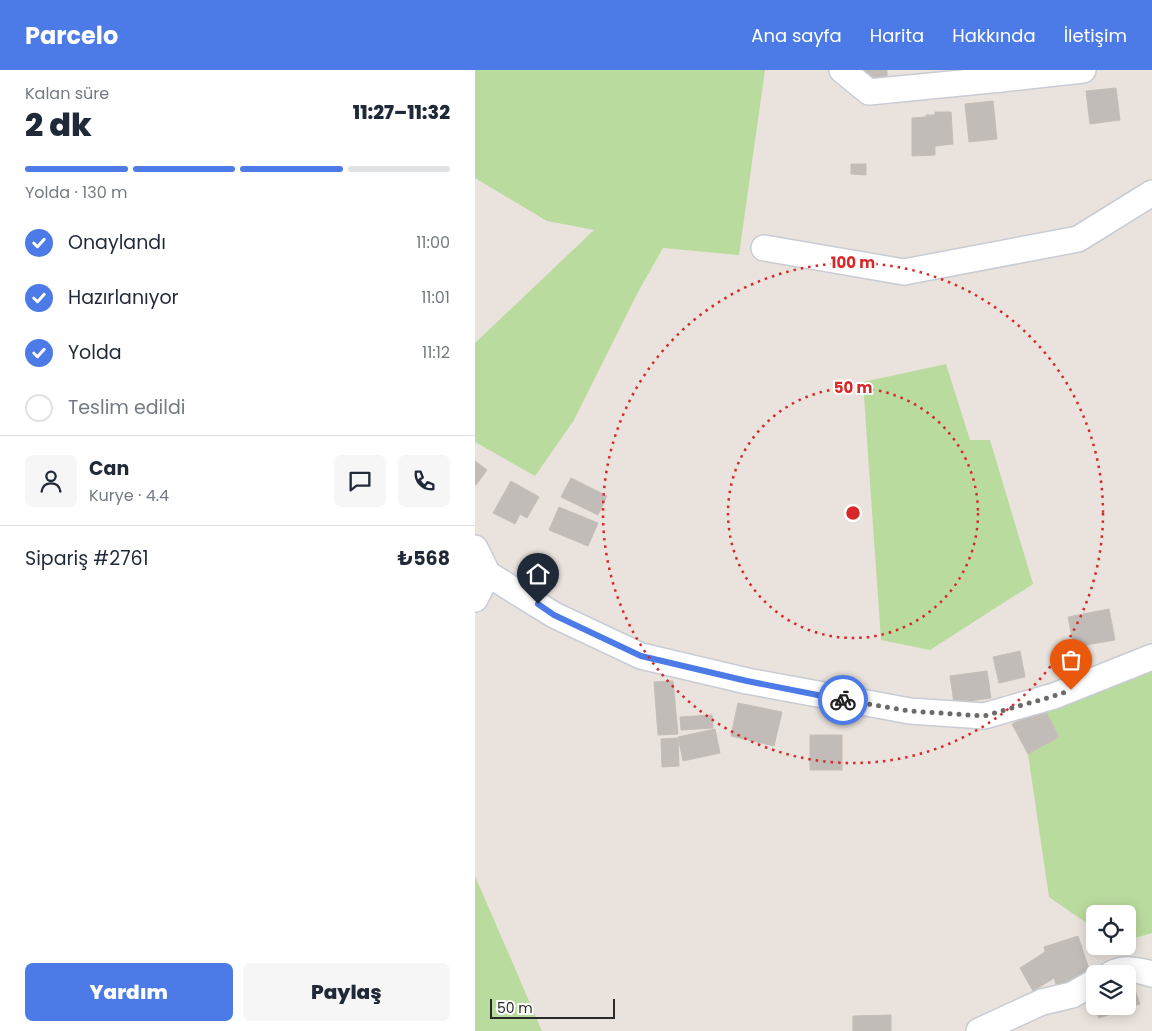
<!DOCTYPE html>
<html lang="tr">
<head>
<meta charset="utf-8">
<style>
  :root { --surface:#fff; --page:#f6f6f7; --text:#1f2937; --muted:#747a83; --line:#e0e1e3; --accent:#4c7be7 }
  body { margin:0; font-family:Poppins,sans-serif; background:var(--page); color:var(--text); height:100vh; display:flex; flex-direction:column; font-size:19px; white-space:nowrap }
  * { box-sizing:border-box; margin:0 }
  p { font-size:16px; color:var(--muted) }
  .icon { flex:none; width:28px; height:28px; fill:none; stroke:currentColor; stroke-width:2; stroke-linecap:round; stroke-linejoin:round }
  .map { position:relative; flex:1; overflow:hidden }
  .sheet { display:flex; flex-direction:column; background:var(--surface); width:475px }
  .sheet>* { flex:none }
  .buttons { position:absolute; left:611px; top:835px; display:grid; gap:10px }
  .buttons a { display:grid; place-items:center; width:50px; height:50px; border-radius:8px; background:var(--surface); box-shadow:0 2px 12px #0003; font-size:25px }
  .scale { position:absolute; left:15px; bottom:12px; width:125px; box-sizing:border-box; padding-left:5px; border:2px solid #292929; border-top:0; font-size:14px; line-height:18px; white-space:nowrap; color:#292929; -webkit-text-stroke:4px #fff; paint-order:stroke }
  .pin { position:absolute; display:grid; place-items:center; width:42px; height:42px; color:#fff; margin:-51px -21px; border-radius:50% 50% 50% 0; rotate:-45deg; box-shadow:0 0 5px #0007 }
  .pin .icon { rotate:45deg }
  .courier { position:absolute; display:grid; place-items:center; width:50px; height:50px; margin:-25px; border:4px solid #4c7be7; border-radius:50%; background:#fff; color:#222; box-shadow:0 1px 6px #0007 }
  .headline em { font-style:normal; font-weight:800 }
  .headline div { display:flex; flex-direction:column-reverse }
  .headline { display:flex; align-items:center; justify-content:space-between; height:85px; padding:0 25px }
  h1 { font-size:32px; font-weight:800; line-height:38px }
  .bar { display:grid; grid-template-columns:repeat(4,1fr); gap:8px 5px; align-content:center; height:60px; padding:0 25px }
  .bar i { height:6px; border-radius:4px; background:var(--line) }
  .bar .active { background:var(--accent) }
  .bar p { grid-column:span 4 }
  .line { display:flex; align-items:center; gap:12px; padding:0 25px; border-top:1px solid var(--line) }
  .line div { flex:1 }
  .round { display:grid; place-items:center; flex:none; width:52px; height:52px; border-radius:8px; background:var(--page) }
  ol { padding:0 25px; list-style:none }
  li { display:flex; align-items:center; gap:15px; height:55px }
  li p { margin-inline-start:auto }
  li .icon { padding:5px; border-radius:50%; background:var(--accent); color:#fff; stroke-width:4 }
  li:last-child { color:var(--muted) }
  li i { width:28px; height:28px; border:2px solid var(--line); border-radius:50% }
  .action { display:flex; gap:10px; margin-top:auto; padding:10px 25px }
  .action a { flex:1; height:58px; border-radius:8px; background:var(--accent); color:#fff; font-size:20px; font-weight:800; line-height:58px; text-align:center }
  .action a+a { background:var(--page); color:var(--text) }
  header { display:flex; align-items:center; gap:30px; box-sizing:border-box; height:70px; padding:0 25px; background:var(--accent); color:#fff }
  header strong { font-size:24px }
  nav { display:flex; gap:28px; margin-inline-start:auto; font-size:18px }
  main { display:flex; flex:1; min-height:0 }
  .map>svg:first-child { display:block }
  .green { fill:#badb9e }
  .building { fill:#c2bcb9; stroke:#c5beb6 }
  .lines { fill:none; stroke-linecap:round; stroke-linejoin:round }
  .minor-casing { stroke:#c8ccd5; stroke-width:28 }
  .minor { stroke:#fff; stroke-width:25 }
  .done { stroke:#6d6a68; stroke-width:5; stroke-dasharray:0 9 }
  .route { stroke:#4c7be7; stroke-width:6 }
  .ring { fill:none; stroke:#d62828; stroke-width:2.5; stroke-dasharray:2.5 5 }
  .centre { fill:#d62828; stroke:#fff; stroke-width:2.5 }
  .ring-label { font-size:15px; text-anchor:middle; font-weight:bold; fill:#d62828; stroke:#fff; stroke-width:4; stroke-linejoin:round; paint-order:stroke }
</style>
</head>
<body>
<header>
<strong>Parcelo</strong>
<nav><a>Ana sayfa</a><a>Harita</a><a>Hakkında</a><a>İletişim</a></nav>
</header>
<main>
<section class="sheet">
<div class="headline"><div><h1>2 dk</h1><p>Kalan süre</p></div><em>11:27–11:32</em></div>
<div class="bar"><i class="active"></i><i class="active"></i><i class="active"></i><i></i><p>Yolda · 130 m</p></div>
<ol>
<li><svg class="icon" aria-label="check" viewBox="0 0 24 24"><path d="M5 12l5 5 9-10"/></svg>Onaylandı<p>11:00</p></li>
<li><svg class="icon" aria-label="check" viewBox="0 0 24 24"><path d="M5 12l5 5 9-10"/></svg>Hazırlanıyor<p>11:01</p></li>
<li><svg class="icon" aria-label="check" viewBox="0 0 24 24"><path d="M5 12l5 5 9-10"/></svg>Yolda<p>11:12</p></li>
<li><i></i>Teslim edildi</li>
</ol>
<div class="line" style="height:90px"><a class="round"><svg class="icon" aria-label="person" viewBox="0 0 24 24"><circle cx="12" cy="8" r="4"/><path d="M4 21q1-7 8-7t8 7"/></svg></a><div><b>Can</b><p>Kurye · 4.4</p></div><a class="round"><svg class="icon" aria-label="chat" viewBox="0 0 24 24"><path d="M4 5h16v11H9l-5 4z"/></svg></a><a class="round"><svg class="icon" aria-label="phone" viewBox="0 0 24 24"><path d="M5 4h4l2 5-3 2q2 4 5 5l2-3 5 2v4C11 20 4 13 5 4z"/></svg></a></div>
<div class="line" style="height:65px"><div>Sipariş #2761</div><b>₺568</b></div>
<div class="action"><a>Yardım</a><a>Paylaş</a></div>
</section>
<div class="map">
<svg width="677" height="961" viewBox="0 0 677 961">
  <rect width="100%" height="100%" fill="#eae2dc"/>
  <g class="green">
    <polygon points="0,0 290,0 264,185 188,178 163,222 99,350 60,406 0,372 0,273 119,160 72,151 0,108"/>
    <polygon points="471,294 495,370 515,370 558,514 455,580 406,570 388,312"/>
    <polygon points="677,587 677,863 653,870 652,844 620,844 620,859 574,827 553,684 584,667 569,638"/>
    <polygon points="0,806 67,961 0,961"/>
  </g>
  <g class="building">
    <rect x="383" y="0" width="29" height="9"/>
    <polygon points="641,18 645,50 615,54 611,21"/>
    <polygon points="518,31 522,69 494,72 490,34"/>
    <polygon points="460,42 476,42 478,74 460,76 460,85 437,86 437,48 451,47 451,45 460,45"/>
    <polygon points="376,94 391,94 391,105 376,104"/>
    <polygon points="0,391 12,400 1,415 0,415"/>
    <polygon points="96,408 132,426 123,445 86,427"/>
    <polygon points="36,411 64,427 52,448 45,444 40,454 18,443"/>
    <polygon points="84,437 123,453 113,476 74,460"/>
    <polygon points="634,539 640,570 599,577 593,547"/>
    <polygon points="545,581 550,607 524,613 518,587"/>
    <polygon points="512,601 516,628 479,633 475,606"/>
    <polygon points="198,611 203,664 183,665 179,612"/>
    <polygon points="263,633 307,642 299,676 256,666"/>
    <polygon points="569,638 584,667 553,684 537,654"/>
    <polygon points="237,645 238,658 206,660 205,647"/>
    <polygon points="240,659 245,683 208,691 203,667"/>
    <rect x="335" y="665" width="32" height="35"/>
    <polygon points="203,668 204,696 187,697 186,669"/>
    <polygon points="603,866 617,908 583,920 579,908 558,921 545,898 570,882 569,877"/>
    <polygon points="656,909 665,934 624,948 620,936 652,936 652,910"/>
    <polygon points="416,945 416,961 378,961 378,946"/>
  </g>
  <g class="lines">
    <defs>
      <g id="minor">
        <polyline points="367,0 394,22 526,9 535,0"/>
        <polyline points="526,9 608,0"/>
        <polyline points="289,178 429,202 603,169 677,123"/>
        <polyline points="0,478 13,504 0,529"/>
        <polyline points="13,504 79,545 166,586 272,611 435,641 509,646 579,626 677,587"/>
        <path d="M636,904C649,897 663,900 677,904"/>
        <polyline points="504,961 567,932 597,925 620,912"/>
      </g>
    </defs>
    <use href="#minor" class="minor-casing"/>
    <use href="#minor" class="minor"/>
  </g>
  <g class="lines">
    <polyline class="done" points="368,630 435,641 509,646 579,626 596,620"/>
    <polyline class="route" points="63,534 79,545 166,586 272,611 368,630"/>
  </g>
  <g class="ring">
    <circle cx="378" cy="443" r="125"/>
    <circle cx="378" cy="443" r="250"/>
  </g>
  <circle cx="378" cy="443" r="8" class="centre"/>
  <g class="ring-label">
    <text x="378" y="198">100 m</text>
    <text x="378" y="323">50 m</text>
  </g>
</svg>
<div class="buttons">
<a><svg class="icon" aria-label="locate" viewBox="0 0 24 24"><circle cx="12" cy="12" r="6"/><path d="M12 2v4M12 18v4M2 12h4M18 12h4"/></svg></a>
<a><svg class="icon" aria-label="layers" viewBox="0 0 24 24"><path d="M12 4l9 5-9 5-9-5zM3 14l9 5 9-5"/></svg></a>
</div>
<div class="scale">50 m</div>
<div class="pin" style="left:596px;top:620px;background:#ea580c"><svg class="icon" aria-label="bag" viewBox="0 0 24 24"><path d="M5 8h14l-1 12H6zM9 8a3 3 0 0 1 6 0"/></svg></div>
<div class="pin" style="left:63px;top:534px;background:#1f2937"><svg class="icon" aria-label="home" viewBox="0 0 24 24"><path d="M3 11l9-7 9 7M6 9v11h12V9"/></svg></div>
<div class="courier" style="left:368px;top:630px"><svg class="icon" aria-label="bike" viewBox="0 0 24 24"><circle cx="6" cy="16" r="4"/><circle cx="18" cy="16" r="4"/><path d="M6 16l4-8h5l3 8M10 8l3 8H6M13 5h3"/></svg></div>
</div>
</main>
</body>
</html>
